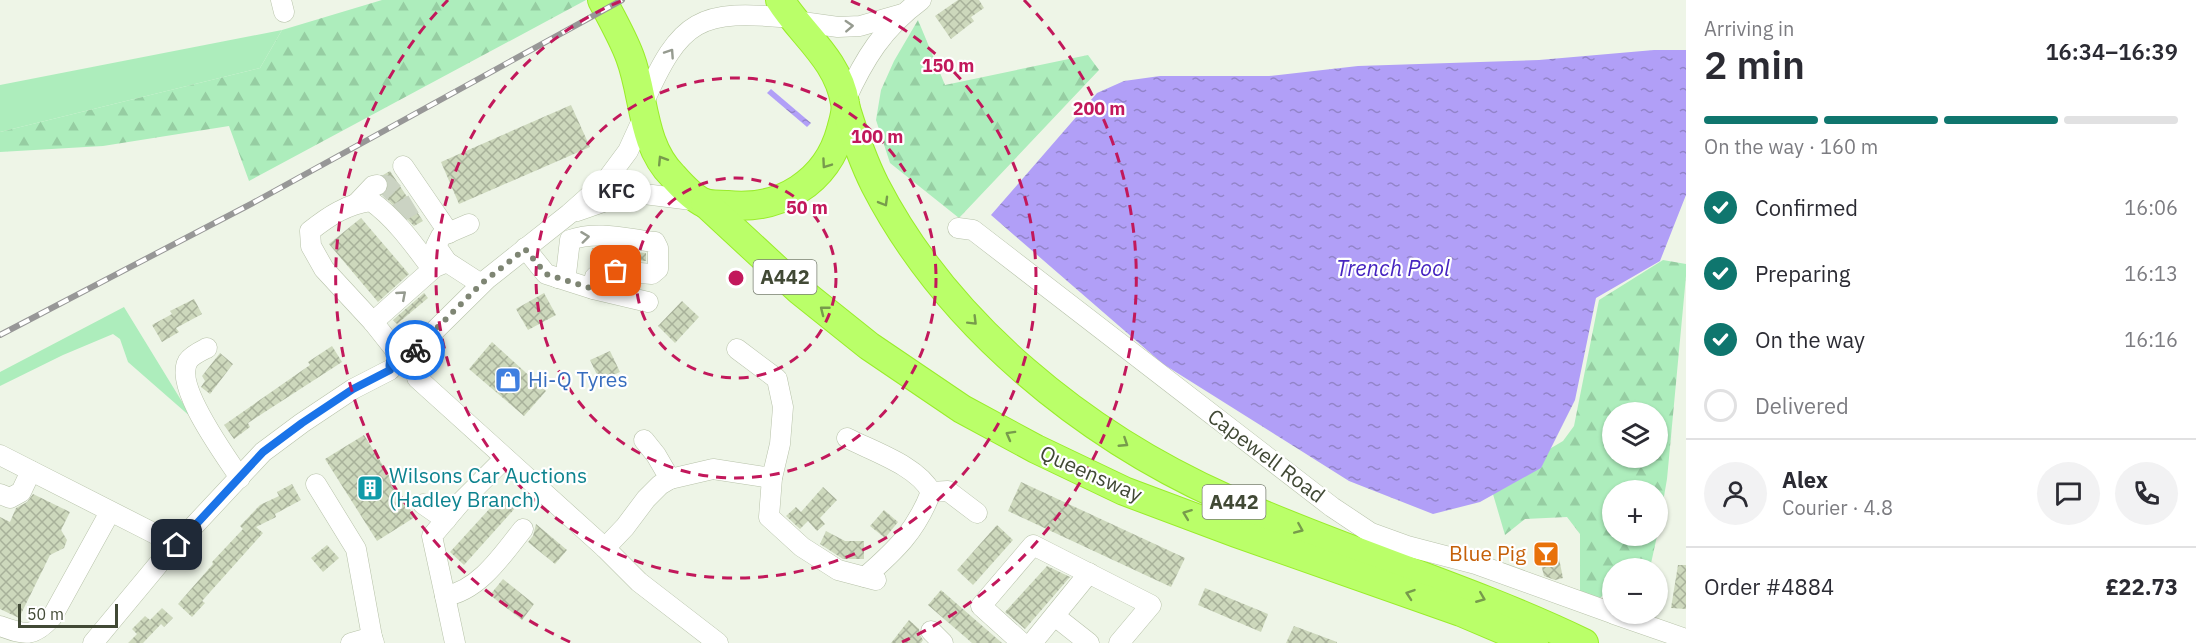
<!DOCTYPE html>
<html lang="en">
<head>
<meta charset="utf-8">
<style>
  :root { --surface:#fff; --page:#f2f2f3; --text:#2b2b33; --muted:#7c7c81; --line:#e1e1e2; --accent:#0f766e }
  body { margin:0; font-family:"IBM Plex Sans",sans-serif; background:var(--page); color:var(--text); height:100vh; display:flex; flex-direction:column; font-size:22px; white-space:nowrap }
  * { box-sizing:border-box; margin:0 }
  p { font-size:20px; color:var(--muted) }
  .icon { flex:none; width:33px; height:33px; fill:none; stroke:currentColor; stroke-width:2; stroke-linecap:round; stroke-linejoin:round }
  .map { position:relative; flex:1; overflow:hidden }
  .sheet { display:flex; flex-direction:column; background:var(--surface); width:510px }
  .sheet>* { flex:none }
  .controls { position:absolute; left:1602px; top:402px; display:grid; gap:12px }
  .controls a { display:grid; place-items:center; width:66px; height:66px; border-radius:50%; background:var(--surface); box-shadow:0 2px 4px #0004; font-size:30px }
  .scale { position:absolute; left:18px; bottom:15px; width:100px; box-sizing:border-box; padding-left:6px; border:3px solid #414935; border-top:0; font-size:16px; line-height:21px; white-space:nowrap; color:#414935; -webkit-text-stroke:4px #fff; paint-order:stroke }
  .pin { position:absolute; display:grid; place-items:center; width:51px; height:51px; color:#fff; margin:-26px; border-radius:12px; box-shadow:0 3px 9px #0006 }
  .courier { position:absolute; display:grid; place-items:center; width:60px; height:60px; margin:-30px; border:4px solid #1a73e8; border-radius:50%; background:#fff; color:#222; box-shadow:0 2px 8px #0007 }
  .bubble { position:absolute; height:42px; border-radius:21px; background:var(--surface); box-shadow:0 2px 4px #0004; font-size:20px; font-weight:600; line-height:42px; text-align:center }
  .headline em { font-style:normal; font-weight:600 }
  .headline div { display:flex; flex-direction:column-reverse }
  .headline { display:flex; align-items:center; justify-content:space-between; height:102px; padding:0 18px }
  h1 { font-size:39px; font-weight:600; line-height:45px }
  .bar { display:grid; grid-template-columns:repeat(4,1fr); gap:9px 6px; align-content:center; height:72px; padding:0 18px }
  .bar i { height:8px; border-radius:4px; background:var(--line) }
  .bar .current { background:var(--accent) }
  .bar p { grid-column:span 4 }
  .line { display:flex; align-items:center; gap:15px; padding:0 18px; border-top:2px solid var(--line) }
  .line div { flex:1 }
  .round { display:grid; place-items:center; flex:none; width:63px; height:63px; border-radius:32px; background:var(--page) }
  ol { padding:0 18px; list-style:none }
  li { display:flex; align-items:center; gap:18px; height:66px }
  li p { margin-inline-start:auto }
  li .icon { padding:6px; border-radius:50%; background:var(--accent); color:#fff; stroke-width:4 }
  li:last-child { color:var(--muted) }
  li i { width:33px; height:33px; border:3px solid var(--line); border-radius:50% }
  main { display:flex; flex:1; min-height:0 }
  .map>svg:first-child { display:block }
  .grass { fill:#adedbc }
  .forest { fill:url(#forest-firs); fill-rule:evenodd }
  .water { fill:url(#water-ripples) }
  .building { fill:url(#building-cross-hatch) }
  .lines { fill:none; stroke-linecap:round; stroke-linejoin:round }
  .minor-tunnel { stroke:#cbd3c3; stroke-width:20; stroke-dasharray:20 10; stroke-linecap:butt }
  .minor-casing { stroke:#b7c2a9; stroke-width:21 }
  .highway-casing { stroke:#9aec2b; stroke-width:30 }
  .minor { stroke:#fff; stroke-width:20 }
  .highway { stroke:#baff69; stroke-width:28 }
  .rail-casing { stroke:#979797; stroke-width:6 }
  .rail { stroke:#fff; stroke-width:4; stroke-dasharray:11; stroke-linecap:butt }
  .oneway { stroke:#969b90 }
  .oneway2 { stroke:#779b4c }
  .done { stroke:#7e8573; stroke-width:6; stroke-dasharray:0 10.8 }
  .route { stroke:#1a73e8; stroke-width:8 }
  .ring { fill:none; stroke:#c2185b; stroke-width:3; stroke-dasharray:10 8 }
  .labels { text-anchor:middle; stroke-width:4.5; stroke-linejoin:round; paint-order:stroke }
  .shield { fill:#fff; stroke:#7a8072; stroke-width:1.5 }
  .shield-label { font-size:20px; font-weight:bold; fill:#414935 }
  .shop-label { font-size:21px; fill:#366cbe; stroke:#fff; text-anchor:start }
  .street-label { font-size:21px; fill:#414935; stroke:#fff }
  .culture-label { font-size:21px; fill:#0d838f; stroke:#fff; text-anchor:start }
  .food-label { font-size:21px; fill:#c56008; stroke:#fff; text-anchor:end }
  .water-label { font-size:22px; font-style:italic; fill:#4624c0; stroke:#fff }
  .centre { fill:#c2185b; stroke:#fff; stroke-width:3 }
  .ring-label { font-size:18px; text-anchor:middle; font-weight:bold; fill:#c2185b; stroke:#fff; stroke-width:4.5; stroke-linejoin:round; paint-order:stroke }
</style>
</head>
<body>
<main>
<div class="map">
<svg width="1686" height="643" viewBox="0 0 1686 643">
  <defs>
    <pattern id="forest-firs" width="22" height="20" patternUnits="userSpaceOnUse" patternTransform="scale(1.5)"><rect width="22" height="20" fill="#adedbc"/><path d="M5 1l3.5 6h-7zM16 11l3.5 6h-7z" fill="#96cda2"/></pattern>
    <pattern id="water-ripples" width="26" height="14" patternUnits="userSpaceOnUse" patternTransform="scale(1.5)"><rect width="26" height="14" fill="#b19ff7"/><path d="M2 4q2-2 4 0t4 0M15 11q2-2 4 0t4 0" fill="none" stroke="#9284c9"/></pattern>
    <pattern id="building-cross-hatch" width="8" height="8" patternUnits="userSpaceOnUse" patternTransform="scale(1.5)"><rect width="8" height="8" fill="#cdd8bc"/><path d="M0 0l8 8M0 8l8-8" fill="none" stroke="#a8b19a"/></pattern>
  </defs>
  <rect width="100%" height="100%" fill="#eef5e7"/>
  <g class="grass">
    <polygon points="282,30 260,68 0,132 0,85"/>
    <polygon points="124,307 192,418 128,362 120,339 113,334 63,355 0,386 0,372"/>
  </g>
  <g class="forest">
    <polygon points="382,0 586,0 249,181 229,126 103,146 0,152 0,132 260,68 282,30"/>
    <polygon points="918,20 945,85 1088,55 1099,70 959,218 890,163 876,120 881,90 894,61"/>
    <path d="M1663,260L1686,264V276L1667,479L1658,531V490H1612V536H1657L1650,568H1612V586L1600,598L1580,595V534L1567,517L1525,519L1505,535L1490,484L1563,441L1574,426L1599,300ZM1612,412H1658V458H1612Z"/>
  </g>
  <g class="water">
    <polygon points="1654,50 1686,50 1686,195 1660,261 1596,298 1575,400 1541,468 1480,502 1433,514 1349,481 1163,364 991,215 1097,93 1124,81 1160,76 1269,76 1358,66 1539,60"/>
    <polygon points="771,89 811,123 807,127 767,93"/>
  </g>
  <g class="building">
    <polygon points="958,0 979,0 984,8 971,17 974,21 951,39 935,16"/>
    <polygon points="571,105 590,147 459,204 441,162"/>
    <polygon points="390,171 423,221 414,226 383,195 388,189 389,183 383,175"/>
    <polygon points="361,218 409,274 378,302 329,244"/>
    <polygon points="592,248 646,253 646,261 605,258 590,265"/>
    <polygon points="424,293 428,298 397,324 393,320"/>
    <polygon points="544,293 556,315 528,330 516,309"/>
    <polygon points="194,299 202,314 176,328 179,332 162,342 152,325 172,314 170,311"/>
    <polygon points="682,301 699,317 675,343 658,326"/>
    <polygon points="492,342 546,391 524,416 469,369"/>
    <polygon points="332,346 342,362 248,423 250,427 234,439 224,425 310,365 308,362"/>
    <polygon points="610,351 620,372 600,381 590,360"/>
    <polygon points="220,353 233,364 210,394 201,387 205,381 202,376"/>
    <polygon points="364,435 415,517 377,541 325,459"/>
    <polygon points="1021,482 1185,558 1171,587 1008,511"/>
    <polygon points="292,484 301,500 275,514 276,517 256,527 263,533 202,601 205,603 192,617 178,604 213,564 212,562 243,529 240,526 260,505 279,496 277,492"/>
    <polygon points="823,487 837,500 820,518 825,524 817,531 808,521 800,529 786,516 796,507 801,512"/>
    <polygon points="33,494 70,512 61,530 67,540 64,548 50,555 19,618 0,609 0,517 10,522 16,508 27,502"/>
    <polygon points="503,494 517,506 464,565 450,552"/>
    <polygon points="884,510 898,522 885,538 870,526"/>
    <polygon points="536,524 567,550 555,564 528,542 533,536"/>
    <polygon points="997,525 1013,540 973,585 957,570"/>
    <polygon points="826,531 845,541 864,541 864,559 843,559 820,544"/>
    <polygon points="327,545 339,558 323,572 311,558"/>
    <polygon points="1557,549 1563,578 1555,580 1544,576 1538,552"/>
    <polygon points="1678,565 1686,565 1686,609 1671,608"/>
    <polygon points="1047,566 1070,577 1025,629 1005,612"/>
    <polygon points="503,579 534,604 522,620 490,595"/>
    <polygon points="1205,588 1268,614 1261,632 1198,605"/>
    <polygon points="941,590 1002,643 972,643 928,605"/>
    <polygon points="162,608 173,618 164,627 161,624 143,643 128,643 137,634 132,629 145,616 150,620"/>
    <polygon points="909,620 919,629 920,635 923,640 921,643 891,643"/>
    <polygon points="1294,626 1337,642 1337,643 1286,643"/>
  </g>
  <g class="lines">
    <polyline class="minor-tunnel" points="377,185 386,185 397,196 415,226"/>
    <defs>
      <g id="minor">
        <polyline points="281,0 284,12"/>
        <polyline points="795,21 838,27 860,26 902,14"/>
        <path d="M845,101C864,59 883,28 921,0"/>
        <path d="M643,104C681,18 699,9 792,18"/>
        <polyline points="403,166 449,233"/>
        <polyline points="357,203 373,186 377,185"/>
        <polyline points="577,211 620,196 644,194 700,201"/>
        <polyline points="958,228 973,230 1332,507 1371,533 1407,546 1476,564 1612,613"/>
        <polyline points="525,248 546,274 593,289 648,302"/>
        <polyline points="447,262 436,246 441,236 469,224"/>
        <path d="M558,278L566,274L570,240C597,230 628,239 655,242L658,248V269L652,274L604,270L595,277L593,289"/>
        <polyline points="373,322 435,267 447,262 481,284"/>
        <path d="M207,348C201,351 192,355 188,361C173,386 226,456 240,478"/>
        <polyline points="737,349 777,379 783,407 780,444 772,478 769,517 802,547 838,570 876,580"/>
        <polyline points="415,350 487,279 569,214 605,182 628,151 644,116"/>
        <path d="M396,351L373,322L324,269L311,246L310,231C329,216 347,204 371,201C396,219 414,245 432,269"/>
        <polyline points="417,378 605,548 639,582 718,643"/>
        <path d="M847,438C872,451 918,466 931,492C916,531 896,550 865,577"/>
        <polyline points="644,440 656,455 670,479"/>
        <polyline points="0,455 177,545"/>
        <path d="M505,458L460,503L432,536L445,596C479,591 503,554 523,529"/>
        <polyline points="316,484 356,549 372,637"/>
        <polyline points="931,492 948,491 977,513"/>
        <polyline points="0,494 10,498 21,492 31,471"/>
        <polyline points="423,504 446,520"/>
        <polyline points="605,548 625,527 646,499 660,485 670,479 713,469 772,478"/>
        <polyline points="445,596 455,643"/>
        <polyline points="1614,614 1686,639"/>
        <polyline points="1061,621 1089,643"/>
        <path d="M0,626C25,635 33,638 52,617L110,512"/>
        <polyline points="931,631 943,643"/>
        <polyline points="93,643 161,561 263,452 302,423 353,389 390,370"/>
        <polyline points="351,643 372,637 374,643"/>
        <polyline points="1022,643 981,606 1033,545 1151,605 1119,643"/>
        <polyline points="1032,643 1089,573"/>
      </g>
      <g id="highway">
        <path d="M602,0C612,19 623,38 630,57C645,97 641,144 673,176C681,185 693,198 704,203C711,205 720,205 727,205C780,211 827,182 841,130C843,121 847,112 845,103C838,59 801,34 780,0"/>
        <path d="M846,109C854,135 863,161 875,185C947,325 1085,436 1227,499C1344,552 1468,587 1584,643"/>
        <polyline points="705,203 799,290 869,346 962,409 1036,449 1124,491 1236,533 1461,612 1534,643"/>
      </g>
    </defs>
    <use href="#minor" class="minor-casing"/>
    <use href="#highway" class="highway-casing"/>
    <use href="#minor" class="minor"/>
    <use href="#highway" class="highway"/>
    <defs>
      <polyline id="rail" points="0,335 251,204 622,0"/>
    </defs>
    <use href="#rail" class="rail-casing"/>
    <use href="#rail" class="rail"/>
  </g>
  <defs><path id="oneway-chevron" d="M-2-3.5L2.5 0L-2 3.5" fill="none" stroke-width="1.6" stroke-linecap="round" stroke-linejoin="round" transform="scale(1.5)"/></defs>
  <g class="oneway">
    <use href="#oneway-chevron" transform="translate(849 26) rotate(-3)"/>
    <use href="#oneway-chevron" transform="translate(670 53) rotate(-56)"/>
    <use href="#oneway-chevron" transform="translate(585 237) rotate(-7)"/>
    <use href="#oneway-chevron" transform="translate(402 295) rotate(-41)"/>
  </g>
  <g class="oneway2">
    <use href="#oneway-chevron" transform="translate(662 160) rotate(-122)"/>
    <use href="#oneway-chevron" transform="translate(826 164) rotate(125)"/>
    <use href="#oneway-chevron" transform="translate(884 202) rotate(60)"/>
    <use href="#oneway-chevron" transform="translate(824 310) rotate(-142)"/>
    <use href="#oneway-chevron" transform="translate(973 321) rotate(45)"/>
    <use href="#oneway-chevron" transform="translate(1010 435) rotate(-151)"/>
    <use href="#oneway-chevron" transform="translate(1124 443) rotate(33)"/>
    <use href="#oneway-chevron" transform="translate(1187 514) rotate(-159)"/>
    <use href="#oneway-chevron" transform="translate(1299 529) rotate(23)"/>
    <use href="#oneway-chevron" transform="translate(1410 594) rotate(-161)"/>
    <use href="#oneway-chevron" transform="translate(1481 598) rotate(22)"/>
  </g>
  <g class="lines">
    <polyline class="done" points="415,350 481,284 525,249 546,274 593,289 595,277 604,270 616,271"/>
    <path class="route" d="M177,545L263,452L302,423L353,389L390,370C387,354 401,344 415,350"/>
  </g>
  <g class="ring">
    <circle cx="736" cy="278" r="100"/>
    <circle cx="736" cy="278" r="200"/>
    <path d="M851 1A300 300 0 1 1 621 1"/>
    <path d="M570 642A400 400 0 0 1 448 0M1024 0A400 400 0 0 1 902 642"/>
  </g>
  <defs>
    <symbol id="shop-square" viewBox="-11 -11 22 22"><rect x="-9" y="-9" width="18" height="18" rx="4" fill="#3f7fe0" stroke="#fff"/><path d="M-5-2.5h2.3a2.7 3.5 0 0 1 5.4 0H5L5.5 6h-11ZM-1.5-2.5h3a1.5 2.3 0 0 0-3 0Z" fill="#fff"/></symbol>
    <symbol id="building-square" viewBox="-11 -11 22 22"><rect x="-9" y="-9" width="18" height="18" rx="4" fill="#0f9aa8" stroke="#fff"/><path d="M-4-6H4V6H1V3H-1V6H-4ZM-2.5-4.3h1.7v1.8h-1.7ZM.8-4.3h1.7v1.8H.8ZM-2.5-1h1.7V.8h-1.7ZM.8-1h1.7V.8H.8Z" fill="#fff"/></symbol>
    <symbol id="bar-square" viewBox="-11 -11 22 22"><rect x="-9" y="-9" width="18" height="18" rx="4" fill="#e8710a" stroke="#fff"/><path d="M-6-5H6L.8 .8V4.5H3.5V6h-7V4.5H-.8V.8Z" fill="#fff"/></symbol>
  </defs>
  <g fill-rule="evenodd">
    <use href="#shop-square" x="493" y="365" width="30" height="30"/>
    <use href="#building-square" x="355" y="473" width="30" height="30"/>
    <use href="#bar-square" x="1531" y="539" width="30" height="30"/>
  </g>
  <g class="labels">
    <g class="shield">
      <rect x="753.5" y="260" width="63" height="34" rx="4.5"/>
      <rect x="1202.5" y="485" width="63" height="34" rx="4.5"/>
    </g>
    <g class="shield-label">
      <text x="785" y="284">A442</text>
      <text x="1234" y="509">A442</text>
    </g>
    <g class="shop-label">
      <text x="528" y="387">Hi-Q Tyres</text>
    </g>
    <g class="street-label">
      <text transform="translate(1266 456) rotate(37)" y="7">Capewell Road</text>
      <text transform="translate(1091 474) rotate(24)" y="7">Queensway</text>
    </g>
    <g class="culture-label">
      <text x="389" y="483">Wilsons Car Auctions<tspan x="389" dy="24">(Hadley Branch)</tspan></text>
    </g>
    <g class="food-label">
      <text x="1526" y="561">Blue Pig</text>
    </g>
    <g class="water-label">
      <text x="1393" y="276">Trench Pool</text>
    </g>
  </g>
  <circle cx="736" cy="278" r="9" class="centre"/>
  <g class="ring-label">
    <text x="948" y="72">150 m</text>
    <text x="1099" y="115">200 m</text>
    <text x="877" y="143">100 m</text>
    <text x="807" y="214">50 m</text>
  </g>
</svg>
<div class="controls">
<a><svg class="icon" aria-label="layers" viewBox="0 0 24 24"><path d="M12 4l9 5-9 5-9-5zM3 14l9 5 9-5"/></svg></a>
<a>+</a>
<a>−</a>
</div>
<div class="scale">50 m</div>
<div class="pin" style="left:616px;top:271px;background:#ea580c"><svg class="icon" aria-label="bag" viewBox="0 0 24 24"><path d="M5 8h14l-1 12H6zM9 8a3 3 0 0 1 6 0"/></svg></div>
<div class="pin" style="left:177px;top:545px;background:#1f2937"><svg class="icon" aria-label="home" viewBox="0 0 24 24"><path d="M3 11l9-7 9 7M6 9v11h12V9"/></svg></div>
<div class="courier" style="left:415px;top:350px"><svg class="icon" aria-label="bike" viewBox="0 0 24 24"><circle cx="6" cy="16" r="4"/><circle cx="18" cy="16" r="4"/><path d="M6 16l4-8h5l3 8M10 8l3 8H6M13 5h3"/></svg></div>
<div class="bubble" style="left:582px;top:170px;width:69px">KFC</div>
</div>
<section class="sheet">
<div class="headline"><div><h1>2 min</h1><p>Arriving in</p></div><em>16:34–16:39</em></div>
<div class="bar"><i class="current"></i><i class="current"></i><i class="current"></i><i></i><p>On the way · 160 m</p></div>
<ol>
<li><svg class="icon" aria-label="check" viewBox="0 0 24 24"><path d="M5 12l5 5 9-10"/></svg>Confirmed<p>16:06</p></li>
<li><svg class="icon" aria-label="check" viewBox="0 0 24 24"><path d="M5 12l5 5 9-10"/></svg>Preparing<p>16:13</p></li>
<li><svg class="icon" aria-label="check" viewBox="0 0 24 24"><path d="M5 12l5 5 9-10"/></svg>On the way<p>16:16</p></li>
<li><i></i>Delivered</li>
</ol>
<div class="line" style="height:108px"><a class="round"><svg class="icon" aria-label="person" viewBox="0 0 24 24"><circle cx="12" cy="8" r="4"/><path d="M4 21q1-7 8-7t8 7"/></svg></a><div><b>Alex</b><p>Courier · 4.8</p></div><a class="round"><svg class="icon" aria-label="chat" viewBox="0 0 24 24"><path d="M4 5h16v11H9l-5 4z"/></svg></a><a class="round"><svg class="icon" aria-label="phone" viewBox="0 0 24 24"><path d="M5 4h4l2 5-3 2q2 4 5 5l2-3 5 2v4C11 20 4 13 5 4z"/></svg></a></div>
<div class="line" style="height:78px"><div>Order #4884</div><b>£22.73</b></div>
</section>
</main>
</body>
</html>
